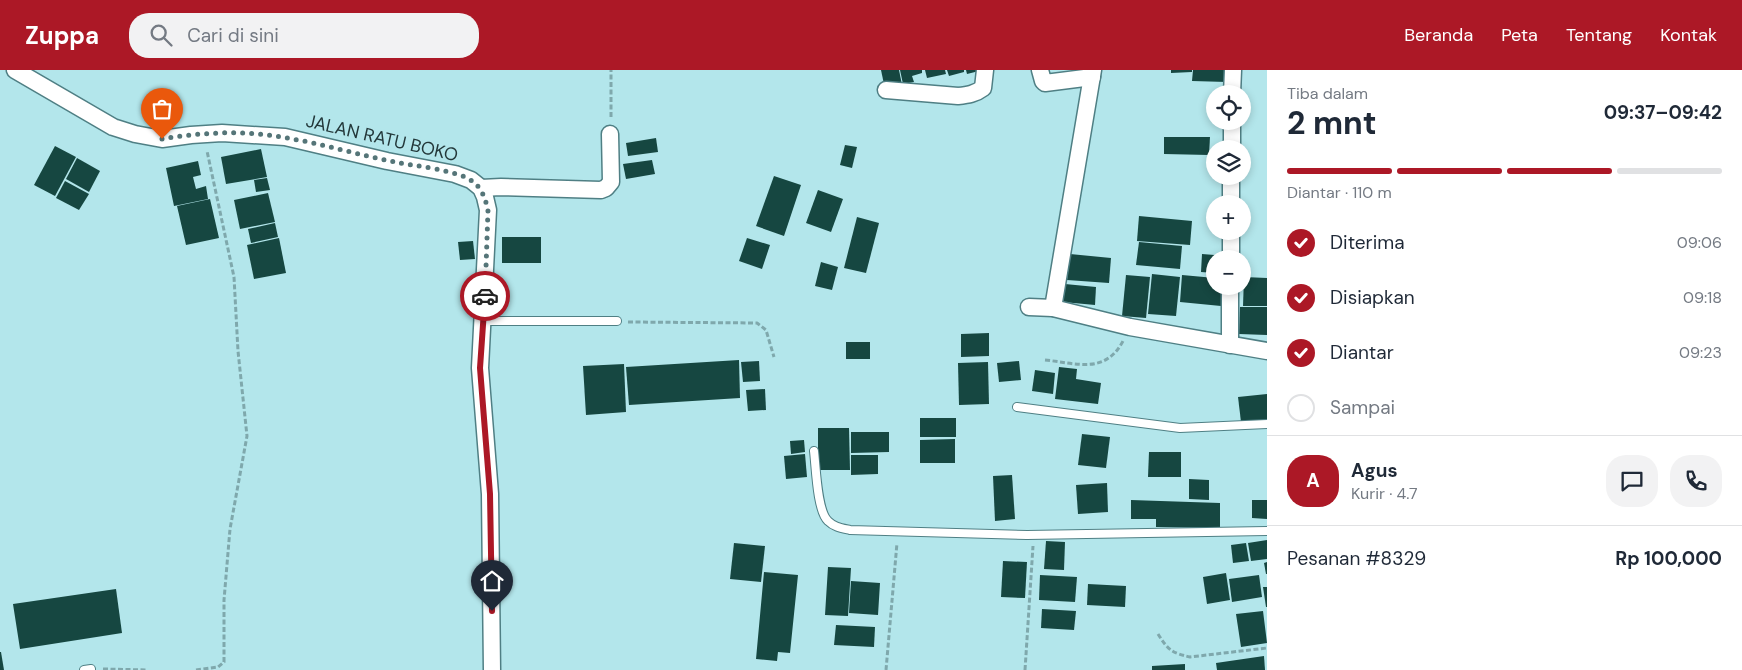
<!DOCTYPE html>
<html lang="id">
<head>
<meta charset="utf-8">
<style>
  :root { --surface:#fff; --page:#f2f2f3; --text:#1f2937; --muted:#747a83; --line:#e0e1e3; --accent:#ac1826 }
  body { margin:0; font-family:"DM Sans",sans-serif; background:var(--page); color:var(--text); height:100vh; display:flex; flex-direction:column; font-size:19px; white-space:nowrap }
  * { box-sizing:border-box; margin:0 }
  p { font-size:16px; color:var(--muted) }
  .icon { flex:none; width:28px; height:28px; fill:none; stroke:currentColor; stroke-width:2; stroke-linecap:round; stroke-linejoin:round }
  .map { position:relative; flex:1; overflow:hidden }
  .side { display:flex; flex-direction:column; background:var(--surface); width:475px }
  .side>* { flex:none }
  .fabs { position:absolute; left:1206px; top:15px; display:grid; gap:10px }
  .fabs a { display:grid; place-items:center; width:45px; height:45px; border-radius:50%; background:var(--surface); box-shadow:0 2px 8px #0003; font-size:25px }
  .pin { position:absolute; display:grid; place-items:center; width:42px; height:42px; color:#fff; margin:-51px -21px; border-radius:50% 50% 50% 0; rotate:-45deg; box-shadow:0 0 5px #0007 }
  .pin .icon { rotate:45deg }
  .courier { position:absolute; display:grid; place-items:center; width:50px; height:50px; margin:-25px; border:4px solid #ac1826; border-radius:50%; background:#fff; color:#222; box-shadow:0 1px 6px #0007 }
  .headline em { font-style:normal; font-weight:700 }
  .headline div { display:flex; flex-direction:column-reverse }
  .headline { display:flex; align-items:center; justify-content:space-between; height:85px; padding:0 20px }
  h1 { font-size:32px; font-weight:700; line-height:38px }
  .bar { display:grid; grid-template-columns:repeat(4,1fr); gap:8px 5px; align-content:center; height:60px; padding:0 20px }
  .bar i { height:6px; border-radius:4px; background:var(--line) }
  .bar .current { background:var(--accent) }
  .bar p { grid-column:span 4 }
  .line { display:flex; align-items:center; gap:12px; padding:0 20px; border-top:1px solid var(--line) }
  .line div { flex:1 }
  .round { display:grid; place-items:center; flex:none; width:52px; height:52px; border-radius:20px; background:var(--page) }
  ol { padding:0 20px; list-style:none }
  li { display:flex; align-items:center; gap:15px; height:55px }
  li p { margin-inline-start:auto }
  li .icon { padding:5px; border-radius:50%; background:var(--accent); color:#fff; stroke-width:4 }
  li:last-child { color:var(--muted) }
  li i { width:28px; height:28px; border:2px solid var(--line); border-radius:50% }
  header { display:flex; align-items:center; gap:30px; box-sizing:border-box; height:70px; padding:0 25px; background:var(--accent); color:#fff }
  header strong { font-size:24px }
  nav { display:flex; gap:28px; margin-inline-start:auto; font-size:18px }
  .search { width:350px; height:45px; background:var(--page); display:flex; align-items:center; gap:12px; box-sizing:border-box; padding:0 18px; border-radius:20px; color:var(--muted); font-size:19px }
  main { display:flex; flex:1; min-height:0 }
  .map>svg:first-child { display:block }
  .building { fill:#164741 }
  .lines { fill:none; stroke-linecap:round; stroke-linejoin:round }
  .lane-casing { stroke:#4f7f84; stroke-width:10 }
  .street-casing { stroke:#4f7f84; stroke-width:19 }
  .path { stroke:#7fa8ac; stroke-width:3; stroke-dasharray:5 2.5; stroke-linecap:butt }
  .lane { stroke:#fff; stroke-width:8 }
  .street { stroke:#fff; stroke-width:16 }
  .done { stroke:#557578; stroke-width:5; stroke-dasharray:0 9 }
  .route { stroke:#ac1826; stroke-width:6 }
  .labels { text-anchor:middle; stroke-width:5; stroke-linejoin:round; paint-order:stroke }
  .street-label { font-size:18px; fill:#23383a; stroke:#b3e6eb }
</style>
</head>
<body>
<header>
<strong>Zuppa</strong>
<div class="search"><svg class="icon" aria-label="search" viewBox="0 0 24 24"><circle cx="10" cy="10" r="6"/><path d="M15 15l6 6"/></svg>Cari di sini</div>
<nav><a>Beranda</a><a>Peta</a><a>Tentang</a><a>Kontak</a></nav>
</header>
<main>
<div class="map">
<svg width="1267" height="600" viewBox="0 0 1267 600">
  <rect width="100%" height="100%" fill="#b3e6eb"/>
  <g class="building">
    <polygon points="881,0 899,0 902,15 885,19"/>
    <polygon points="900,0 922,0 922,3 912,6 914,12 903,14"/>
    <polygon points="925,0 945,0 946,4 927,8"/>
    <polygon points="947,0 964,0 964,2 949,6"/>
    <polygon points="966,0 979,0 979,1 967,4"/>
    <polygon points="1171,0 1192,0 1192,2 1171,3"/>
    <polygon points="1193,0 1227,0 1227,12 1192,11"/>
    <polygon points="1164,67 1210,67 1209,85 1164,84"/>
    <polygon points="656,68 658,82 628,86 626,73"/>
    <polygon points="845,75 857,77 852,98 840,95"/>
    <polygon points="55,76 76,87 55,126 34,115"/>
    <polygon points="261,79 267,107 226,114 221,87"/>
    <polygon points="77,88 100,101 89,122 66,109"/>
    <polygon points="652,90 655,104 626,109 623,94"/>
    <polygon points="198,91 201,105 193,107 196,119 206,116 208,129 174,136 166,98"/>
    <polygon points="774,106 801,115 784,166 756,156"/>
    <polygon points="267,108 270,120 256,122 254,110"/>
    <polygon points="65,111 89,124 79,140 56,128"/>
    <polygon points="818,120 843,129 831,162 806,153"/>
    <polygon points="268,123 275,152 240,159 234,130"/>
    <polygon points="210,129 219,168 186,175 177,136"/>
    <polygon points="1139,146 1192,151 1190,175 1137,171"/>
    <polygon points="857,147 879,153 866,203 844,198"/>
    <polygon points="275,153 278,167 251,173 248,159"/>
    <rect x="502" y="167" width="39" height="26"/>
    <polygon points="279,168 286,203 254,209 247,175"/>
    <polygon points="747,168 770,175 762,199 739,191"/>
    <polygon points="473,171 475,189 460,190 458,172"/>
    <polygon points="1139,172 1182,176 1180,199 1136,195"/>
    <polygon points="1070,184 1111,188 1109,213 1067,210"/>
    <polygon points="1202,184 1227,186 1227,189 1215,189 1215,203 1201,202"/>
    <polygon points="821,192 838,197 832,220 815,216"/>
    <polygon points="1152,204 1180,207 1176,246 1148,244"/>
    <polygon points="1126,205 1150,207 1146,248 1122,246"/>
    <polygon points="1182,205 1215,208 1215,216 1222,216 1221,236 1180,232"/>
    <polygon points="1244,207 1267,208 1267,236 1243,236"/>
    <polygon points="1065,214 1096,217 1095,235 1063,232"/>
    <polygon points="1240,237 1267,237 1267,265 1239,264"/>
    <polygon points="989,263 989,286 961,287 961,264"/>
    <rect x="846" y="272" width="24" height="17"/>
    <polygon points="739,290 740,328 629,335 626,297"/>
    <polygon points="759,291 760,311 743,312 741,292"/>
    <polygon points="1019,291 1021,310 999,312 997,293"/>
    <polygon points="988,292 989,334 959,335 958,293"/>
    <polygon points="624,294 626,342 586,345 583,296"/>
    <polygon points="1059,297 1077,299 1076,309 1101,313 1098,334 1055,329"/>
    <polygon points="1035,300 1055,303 1053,324 1032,321"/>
    <polygon points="765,319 766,340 748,341 746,320"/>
    <polygon points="1267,324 1267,350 1241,352 1238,327"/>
    <rect x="920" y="348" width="36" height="19"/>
    <polygon points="818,358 849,358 850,400 818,400"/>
    <polygon points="851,362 889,362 889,382 851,383"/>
    <polygon points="1082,364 1110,367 1106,398 1078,395"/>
    <polygon points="955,369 955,393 920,393 920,370"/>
    <polygon points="804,370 805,382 791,384 790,371"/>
    <polygon points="1149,382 1181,382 1181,407 1148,407"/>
    <polygon points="805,384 807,407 786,409 784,386"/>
    <polygon points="851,385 878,385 878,404 851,405"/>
    <polygon points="1012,405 1015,449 995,451 993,406"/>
    <polygon points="1189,409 1209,410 1209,430 1189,429"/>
    <polygon points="1107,413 1108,442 1078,444 1076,415"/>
    <polygon points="1131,430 1220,433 1220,458 1156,457 1156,449 1131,449"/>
    <polygon points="1252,430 1267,430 1267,449 1252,448"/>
    <polygon points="1267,470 1267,489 1251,491 1248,473"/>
    <polygon points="1046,471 1065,472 1064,500 1044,499"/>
    <polygon points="734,473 765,476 761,512 730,509"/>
    <polygon points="1246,473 1249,491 1233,493 1231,475"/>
    <polygon points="1003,491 1027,492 1025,528 1001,527"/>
    <polygon points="1267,492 1267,504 1266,504 1264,493"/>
    <polygon points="828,497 851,498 848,546 825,545"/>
    <polygon points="764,502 798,505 790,583 778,582 777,591 756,589"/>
    <polygon points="1226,503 1230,530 1207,534 1203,507"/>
    <polygon points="1040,505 1077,507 1075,532 1039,530"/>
    <polygon points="1259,505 1262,527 1232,532 1229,509"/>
    <polygon points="851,511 880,513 878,545 849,543"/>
    <polygon points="1088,514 1126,516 1125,537 1087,535"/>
    <polygon points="1263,517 1267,517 1267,537 1266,537"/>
    <polygon points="116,519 122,563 20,579 13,534"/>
    <polygon points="1042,539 1076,541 1074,560 1041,558"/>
    <polygon points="1263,541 1267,573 1241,577 1236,544"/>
    <polygon points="836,555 875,557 874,577 834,575"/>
    <polygon points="0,582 1,582 4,600 0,600"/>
    <polygon points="1264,586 1265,600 1217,600 1216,593"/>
    <polygon points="1185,594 1185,600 1152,600 1152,596"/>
  </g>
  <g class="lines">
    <defs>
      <g id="lane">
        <polyline points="483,251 617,251"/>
        <polyline points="1017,337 1180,358 1267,354"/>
        <path d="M814,381C816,397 817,441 828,451C834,457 841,458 850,460L1027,465L1267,461"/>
        <polyline points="84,600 91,599"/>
      </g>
      <g id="street">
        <polyline points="15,0 113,57 135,64 162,69 191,65 222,63 285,67 387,91 455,104 471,110 481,118 485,127 488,140 480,298 490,424 492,600"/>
        <polyline points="1040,0 1043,11 1045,13 1092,7"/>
        <path d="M886,20L958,26C968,25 975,24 983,18L985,0"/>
        <polyline points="1232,24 1233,0"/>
        <polyline points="1232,79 1232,51"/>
        <polyline points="481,118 501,117 601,120 606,118 611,112 610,64"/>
        <polyline points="1231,134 1231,106"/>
        <polyline points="1231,189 1231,161"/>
        <polyline points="1029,237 1053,238 1130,257 1267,281"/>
        <polyline points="1053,238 1093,0"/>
        <polyline points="1230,275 1230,216"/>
      </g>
    </defs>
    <use href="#lane" class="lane-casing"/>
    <use href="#street" class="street-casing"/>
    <g class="path">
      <polyline points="611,47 611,0"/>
      <polyline points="628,252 757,253 766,260 774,287"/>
      <path d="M1045,290C1076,293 1105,305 1123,271"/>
      <path d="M1158,564C1168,580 1172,583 1190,587L1267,578"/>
      <polyline points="103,599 148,600"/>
      <polyline points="196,600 218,597 224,592 224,530 230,459 247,366 238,281 234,207 207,81"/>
      <polyline points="886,600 897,473"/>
      <polyline points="1025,600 1033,476"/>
    </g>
    <use href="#lane" class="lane"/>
    <use href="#street" class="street"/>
  </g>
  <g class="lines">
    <path class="done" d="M162,69C203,62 246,60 287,68C323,74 359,85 395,92C414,96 457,100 472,111C482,118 485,128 488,140L485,226"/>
    <polyline class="route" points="485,226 480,298 490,424 492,541"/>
  </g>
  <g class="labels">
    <g class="street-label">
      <text transform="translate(382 68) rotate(13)" y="6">JALAN RATU BOKO</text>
    </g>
  </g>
</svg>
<div class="fabs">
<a><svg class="icon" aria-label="locate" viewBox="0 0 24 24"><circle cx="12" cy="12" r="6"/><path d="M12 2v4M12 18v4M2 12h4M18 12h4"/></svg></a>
<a><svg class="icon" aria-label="layers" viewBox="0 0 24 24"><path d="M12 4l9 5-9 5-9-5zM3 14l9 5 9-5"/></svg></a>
<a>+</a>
<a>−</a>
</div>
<div class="pin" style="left:162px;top:69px;background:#ea580c"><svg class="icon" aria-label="bag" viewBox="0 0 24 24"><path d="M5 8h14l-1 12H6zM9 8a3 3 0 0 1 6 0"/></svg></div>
<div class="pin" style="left:492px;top:541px;background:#1f2937"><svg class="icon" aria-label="home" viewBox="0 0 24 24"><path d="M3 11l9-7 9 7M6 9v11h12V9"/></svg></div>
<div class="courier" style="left:485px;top:226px"><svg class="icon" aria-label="car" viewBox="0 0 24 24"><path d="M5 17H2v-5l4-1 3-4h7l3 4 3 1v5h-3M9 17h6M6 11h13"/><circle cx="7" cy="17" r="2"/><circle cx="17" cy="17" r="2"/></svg></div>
</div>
<section class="side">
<div class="headline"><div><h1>2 mnt</h1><p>Tiba dalam</p></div><em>09:37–09:42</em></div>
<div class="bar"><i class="current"></i><i class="current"></i><i class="current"></i><i></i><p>Diantar · 110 m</p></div>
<ol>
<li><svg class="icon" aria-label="check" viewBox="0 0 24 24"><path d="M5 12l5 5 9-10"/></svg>Diterima<p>09:06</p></li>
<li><svg class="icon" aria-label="check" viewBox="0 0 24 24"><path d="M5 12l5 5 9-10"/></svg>Disiapkan<p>09:18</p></li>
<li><svg class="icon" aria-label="check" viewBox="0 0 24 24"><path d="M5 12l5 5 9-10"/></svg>Diantar<p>09:23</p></li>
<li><i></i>Sampai</li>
</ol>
<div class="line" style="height:90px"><b class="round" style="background:var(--accent);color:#fff">A</b><div><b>Agus</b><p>Kurir · 4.7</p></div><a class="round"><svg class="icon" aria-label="chat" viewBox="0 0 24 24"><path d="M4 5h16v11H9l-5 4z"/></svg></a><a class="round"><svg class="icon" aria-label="phone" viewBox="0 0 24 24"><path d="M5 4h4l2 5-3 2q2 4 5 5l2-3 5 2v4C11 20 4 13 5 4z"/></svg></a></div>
<div class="line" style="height:65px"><div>Pesanan #8329</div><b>Rp 100,000</b></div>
</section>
</main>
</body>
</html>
